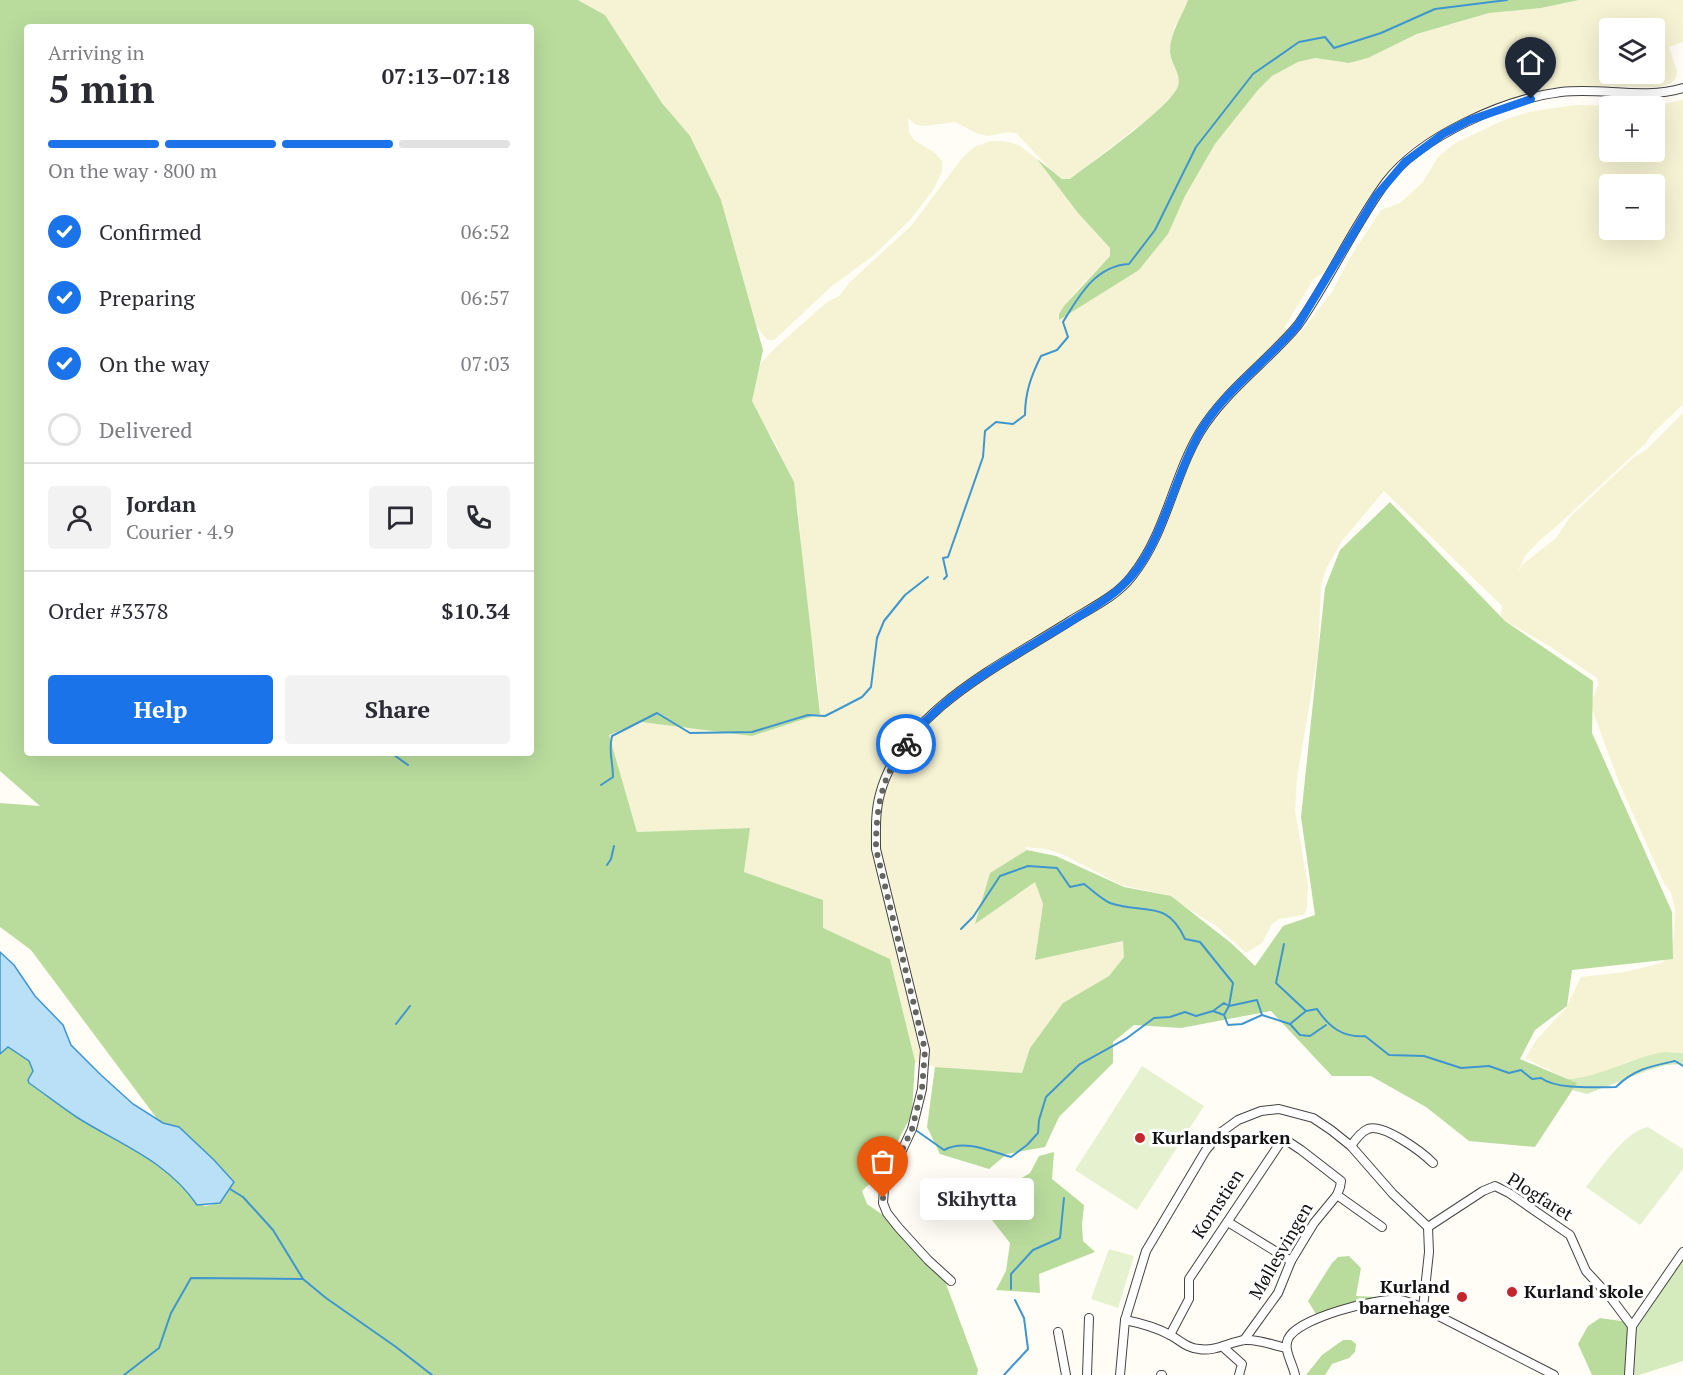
<!DOCTYPE html>
<html lang="en">
<head>
<meta charset="utf-8">
<style>
  :root { --surface:#fff; --page:#f2f2f3; --text:#2b2b33; --muted:#7c7c81; --line:#e1e1e2; --accent:#1a73e8 }
  body { margin:0; font-family:"PT Serif",serif; background:var(--page); color:var(--text); height:100vh; display:flex; flex-direction:column; font-size:22px; white-space:nowrap }
  * { box-sizing:border-box; margin:0 }
  p { font-size:20px; color:var(--muted) }
  .icon { flex:none; width:33px; height:33px; fill:none; stroke:currentColor; stroke-width:2; stroke-linecap:round; stroke-linejoin:round }
  .map { position:relative; flex:1; overflow:hidden }
  .details { position:absolute; left:24px; top:24px; width:510px; height:732px; display:flex; flex-direction:column; background:var(--surface); border-radius:6px; box-shadow:0 6px 24px #0002 }
  .details>* { flex:none }
  .buttons { position:absolute; left:1599px; top:18px; display:grid; gap:12px }
  .buttons a { display:grid; place-items:center; width:66px; height:66px; border-radius:6px; background:var(--surface); box-shadow:0 6px 24px #0002; font-size:30px }
  .pin { position:absolute; display:grid; place-items:center; width:51px; height:51px; color:#fff; margin:-62px -26px; border-radius:50% 50% 50% 0; rotate:-45deg; box-shadow:0 0 6px #0007 }
  .pin .icon { rotate:45deg }
  .courier { position:absolute; display:grid; place-items:center; width:60px; height:60px; margin:-30px; border:4px solid #1a73e8; border-radius:50%; background:#fff; color:#222; box-shadow:0 2px 8px #0007 }
  .bubble { position:absolute; height:42px; border-radius:6px; background:var(--surface); box-shadow:0 6px 24px #0002; font-size:20px; font-weight:600; line-height:42px; text-align:center }
  .headline em { font-style:normal; font-weight:600 }
  .headline div { display:flex; flex-direction:column-reverse }
  .headline { display:flex; align-items:center; justify-content:space-between; height:102px; padding:0 24px }
  h1 { font-size:39px; font-weight:600; line-height:45px }
  .bar { display:grid; grid-template-columns:repeat(4,1fr); gap:9px 6px; align-content:center; height:72px; padding:0 24px }
  .bar i { height:8px; border-radius:4px; background:var(--line) }
  .bar .on { background:var(--accent) }
  .bar p { grid-column:span 4 }
  .line { display:flex; align-items:center; gap:15px; padding:0 24px; border-top:2px solid var(--line) }
  .line div { flex:1 }
  .round { display:grid; place-items:center; flex:none; width:63px; height:63px; border-radius:6px; background:var(--page) }
  ol { padding:0 24px; list-style:none }
  li { display:flex; align-items:center; gap:18px; height:66px }
  li p { margin-inline-start:auto }
  li .icon { padding:6px; border-radius:50%; background:var(--accent); color:#fff; stroke-width:4 }
  li:last-child { color:var(--muted) }
  li i { width:33px; height:33px; border:3px solid var(--line); border-radius:50% }
  .button { display:flex; gap:12px; margin-top:auto; padding:12px 24px }
  .button a { flex:1; height:69px; border-radius:6px; background:var(--accent); color:#fff; font-size:24px; font-weight:600; line-height:69px; text-align:center }
  .button a+a { background:var(--page); color:var(--text) }
  .map>svg:first-child { display:block }
  .farmland { fill:#f6f3d4; fill-rule:evenodd }
  .green { fill:#d5ebbd }
  .forest { fill:#b9dc9c; fill-rule:evenodd }
  .pitch { fill:#e6f2cf }
  .water { fill:#b9e0f7; stroke:#3f96cf; stroke-width:1.5 }
  .lines { fill:none; stroke-linecap:round; stroke-linejoin:round }
  .stream { stroke:#3f96cf; stroke-width:2 }
  .street-casing { stroke:#444; stroke-width:10 }
  .street { stroke:#fff; stroke-width:8 }
  .done { stroke:#646461; stroke-width:6; stroke-dasharray:0 10.8 }
  .route { stroke:#1a73e8; stroke-width:8 }
  .poi-dot { fill:#c4262e; stroke:#fff; stroke-width:2 }
  .labels { text-anchor:middle; stroke-width:6; stroke-linejoin:round; paint-order:stroke }
  .poi-label { font-size:18px; font-weight:bold; fill:#111; stroke:#fff; text-anchor:start }
  .street-label { font-size:18px; fill:#111; stroke:#fff }
</style>
</head>
<body>
<div class="map">
<svg width="1683" height="1375" viewBox="0 0 1683 1375">
  <rect width="100%" height="100%" fill="#fffdf5"/>
  <g class="farmland">
    <polygon points="579,0 1188,0 1183,14 1175,26 1171,40 1170,54 1179,77 1179,84 1174,93 1154,114 1070,179 1063,179 1052,171 1016,133 1007,132 989,136 978,134 955,122 925,126 916,125 908,118 909,132 914,140 935,153 942,161 942,172 933,190 910,220 874,255 832,286 774,340 767,340 757,327 685,132 659,98 605,15"/>
    <path d="M1579,0H1683V42L1669,47L1677,71L1676,78L1671,83L1659,87L1582,86L1546,89L1510,99L1475,113L1450,125L1417,145L1403,155L1382,178L1359,212L1324,272L1313,280L1284,328L1299,334L1332,292L1351,256L1381,210L1400,203L1423,182L1438,157L1455,143L1504,120L1528,112L1574,105L1653,106L1683,100V404L1650,436L1646,443L1558,525L1539,541L1525,556L1518,572L1523,564L1556,538L1570,517L1633,458L1646,450L1683,413V1053L1665,1052L1629,1061L1607,1071L1584,1078L1567,1079L1525,1058L1537,1039L1566,1008L1581,977L1625,972L1662,963L1674,939L1675,909L1671,893L1664,883L1620,785L1592,709V700L1598,685L1597,678L1549,646L1504,620L1501,616L1502,606L1384,491L1342,541L1327,567L1321,585L1318,654L1297,778L1295,811L1308,885L1307,908L1304,915L1279,919L1272,924L1262,943L1246,953L1215,925L1174,900L1162,894L1121,885L1064,855L1046,849L1025,847L1027,850L990,873L976,923L1035,881L1043,904L1035,960L1124,941V957L1109,976L1063,1003L1030,1048L1022,1074L935,1067L915,1062L890,959L822,928L823,900L744,872L750,828L637,832L609,735L641,722L752,736L820,714L817,676L804,607L800,530L798,509L788,474L777,446L750,401L756,375L761,363L773,350L827,302L839,296L851,281L911,226L963,157L974,147L990,141H1004L1019,145L1037,159L1078,213L1110,248V256L1076,291L1059,314L1139,270L1168,234L1185,196L1215,144L1258,90L1272,76L1298,62L1315,58L1349,63L1368,58L1418,34L1489,13L1541,8ZM1610,28H1654V74H1610ZM1610,106H1654V152H1610ZM1610,184H1654V230H1610Z"/>
  </g>
  <g class="green">
    <path d="M1665,1052L1683,1053V1064L1666,1065L1646,1071L1587,1094L1572,1090L1576,1083L1567,1079C1603,1077 1630,1057 1665,1052Z"/>
    <polygon points="1683,1256 1683,1361 1639,1375 1630,1375 1634,1335 1640,1319"/>
  </g>
  <g class="forest">
    <path d="M0,0H578L605,15L662,103L690,136L721,200L763,350L752,401L794,482L820,714L752,736L641,722L609,735L637,832L750,828L744,872L823,900V928L890,959L915,1061L912,1114L881,1173L862,1191L867,1204L883,1215L945,1281L978,1370L977,1375H0V1054L8,1047L29,1061L33,1071L29,1083C45,1094 61,1107 78,1118C113,1140 174,1165 194,1202L205,1206L220,1203L31,950L0,927V803L40,806L0,771ZM27,27H531V753H27Z"/>
    <path d="M1188,0H1579L1541,8L1489,13L1417,34L1368,58L1349,63L1315,58L1298,62L1272,76L1258,90L1215,144L1185,196L1168,234L1139,270L1059,320V314L1064,306L1110,256V248L1078,213L1037,159L1062,179H1070C1092,162 1170,108 1178,86C1182,74 1170,63 1170,51C1170,32 1182,17 1188,0Z"/>
    <polygon points="1390,502 1505,621 1593,681 1592,733 1672,912 1673,959 1572,970 1567,1006 1535,1030 1520,1059 1577,1083 1535,1147 1469,1141 1426,1107 1371,1076 1332,1076 1271,1011 1181,1028 1134,1025 1113,1042 1113,1063 1059,1117 1045,1147 1007,1154 989,1169 940,1154 927,1127 935,1067 1022,1073 1030,1048 1063,1003 1109,976 1124,957 1123,941 1035,960 1043,904 1035,882 975,924 990,873 1027,850 1056,856 1124,887 1171,896 1231,943 1255,966 1283,926 1315,915 1301,817 1325,588 1340,550"/>
    <polygon points="1054,1152 1052,1179 1084,1205 1082,1225 1083,1241 1095,1252 1039,1274 1040,1293 996,1290 1006,1271 1010,1243 974,1197 1015,1182 1030,1173 1039,1156"/>
    <polygon points="1349,1256 1361,1268 1356,1296 1378,1297 1377,1301 1346,1304 1316,1314 1308,1301 1332,1263 1338,1257"/>
    <polygon points="1600,1318 1628,1322 1629,1375 1592,1375 1578,1344 1588,1326"/>
    <polygon points="1343,1340 1351,1340 1356,1344 1355,1352 1349,1358 1332,1364 1325,1375 1306,1375 1322,1355"/>
  </g>
  <g class="pitch">
    <polygon points="1142,1066 1204,1106 1137,1210 1075,1170"/>
    <path d="M1648,1127L1683,1149V1169L1640,1225L1586,1187C1600,1170 1625,1131 1648,1127Z"/>
    <polygon points="1109,1249 1134,1256 1118,1308 1091,1299"/>
  </g>
  <path class="water" d="M0,952L14,965L35,996L63,1025L71,1045L101,1075L133,1104L163,1123L179,1127L214,1160L234,1182L220,1203L197,1205C167,1161 121,1145 78,1118C61,1107 45,1094 29,1083L28,1080L33,1071L29,1061L8,1047L0,1054Z"/>
  <g class="lines">
    <g class="stream">
      <path d="M944,579L947,576L943,558L948,557L983,457L985,431L996,422L1013,424L1025,415C1025,393 1031,376 1041,356L1057,350L1068,337L1063,322C1079,296 1095,266 1129,264L1155,230L1196,147L1253,74L1299,42L1325,37L1334,48L1381,33L1435,9L1507,0"/>
      <polyline points="394,755 408,765"/>
      <path d="M601,785L613,777C613,760 608,753 612,736L657,713L690,733L752,732L808,715L825,716L837,710L862,697L871,687L877,638L884,621L905,595L928,577"/>
      <polyline points="607,865 611,859 614,846"/>
      <path d="M961,929L973,917L1000,876L1028,866L1057,868L1070,887L1084,884C1092,890 1101,899 1110,903C1144,915 1166,898 1185,939L1200,942L1233,983L1229,1006L1224,1015"/>
      <polyline points="1284,944 1276,983 1306,1011"/>
      <polyline points="1213,1011 1224,1015 1228,1025 1242,1024 1262,1015"/>
      <polyline points="396,1024 410,1006"/>
      <polyline points="1290,1024 1300,1035 1310,1036 1326,1025"/>
      <path d="M917,1131L944,1150C965,1139 989,1151 1011,1157L1027,1145L1038,1133L1039,1120L1046,1097L1080,1064L1127,1038L1154,1018L1170,1017L1185,1012L1196,1016L1213,1011L1224,1003L1229,1006L1257,1000L1262,1015L1290,1024L1306,1011L1317,1009C1329,1027 1343,1038 1365,1036L1389,1055L1424,1056L1461,1068L1489,1066L1509,1073L1521,1070L1532,1079L1541,1078C1557,1090 1597,1087 1616,1087C1634,1069 1652,1066 1675,1061L1683,1066"/>
      <polyline points="230,1189 243,1197 273,1230 303,1279 326,1298 396,1347 432,1375"/>
      <polyline points="1011,1289 1011,1274 1033,1250 1060,1238 1064,1198"/>
      <polyline points="124,1375 159,1348 171,1313 191,1278 303,1279"/>
      <polyline points="1004,1375 1028,1349 1024,1318 1015,1300"/>
    </g>
    <defs>
      <g id="street">
        <path d="M1351,1146C1355,1140 1361,1132 1368,1129C1383,1123 1422,1152 1433,1163"/>
        <polyline points="1228,1222 1291,1261"/>
        <polyline points="1428,1227 1483,1191 1495,1186 1509,1193 1570,1235 1586,1271 1611,1298 1632,1326"/>
        <polyline points="1428,1227 1429,1252 1423,1308 1554,1375"/>
        <path d="M951,1281L928,1260L898,1227L887,1213L883,1203L884,1189L912,1129L922,1089L925,1050L876,849C876,831 875,812 880,794C902,711 1003,664 1070,621C1091,608 1117,596 1132,576C1166,534 1173,477 1200,432C1225,391 1267,362 1298,325C1330,279 1353,227 1386,182C1421,136 1505,99 1561,92C1602,87 1643,100 1683,88"/>
        <path d="M1125,1320C1140,1323 1156,1327 1170,1335C1180,1340 1186,1348 1199,1349C1215,1352 1229,1342 1245,1340C1259,1339 1272,1345 1286,1348"/>
        <polyline points="1058,1332 1066,1375"/>
        <polyline points="1170,1335 1189,1299 1189,1279 1280,1143 1286,1140 1301,1150 1341,1181 1340,1187 1337,1195"/>
        <polyline points="1244,1340 1278,1293 1291,1261 1314,1223 1337,1195 1382,1227"/>
        <polyline points="1223,1347 1242,1364 1239,1375"/>
        <polyline points="1087,1375 1089,1318"/>
        <polyline points="1120,1375 1125,1320 1146,1251 1206,1150 1220,1133 1238,1120 1261,1111 1279,1109 1313,1118 1331,1130 1351,1146 1393,1194 1428,1227"/>
        <polyline points="1161,1375 1162,1375"/>
        <path d="M1295,1375C1293,1364 1283,1350 1288,1339C1297,1318 1379,1297 1400,1300C1408,1301 1416,1305 1423,1308"/>
        <polyline points="1629,1375 1632,1326 1683,1252"/>
      </g>
    </defs>
    <use href="#street" class="street-casing"/>
    <use href="#street" class="street"/>
  </g>
  <g class="lines">
    <path class="done" d="M883,1198L884,1189L912,1129L922,1089L925,1050L876,849C876,807 881,778 906,744"/>
    <path class="route" d="M906,744C944,691 1018,654 1073,620C1090,609 1108,600 1122,586C1162,551 1173,477 1200,432C1224,391 1267,362 1298,325L1376,196L1405,162L1443,134L1470,120L1531,99"/>
  </g>
  <g class="poi-dot">
    <circle cx="1140" cy="1138" r="6"/>
    <circle cx="1512" cy="1292" r="6"/>
    <circle cx="1462" cy="1297" r="6"/>
  </g>
  <g class="labels">
    <g class="poi-label">
      <text x="1152" y="1144">Kurlandsparken</text>
      <text x="1450" y="1293" text-anchor="end">Kurland<tspan x="1450" dy="21">barnehage</tspan></text>
      <text x="1524" y="1298">Kurland skole</text>
    </g>
    <g class="street-label">
      <text transform="translate(1540 1197) rotate(32)" y="6">Plogfaret</text>
      <text transform="translate(1218 1204) rotate(-57)" y="6">Kornstien</text>
      <text transform="translate(1281 1251) rotate(-60)" y="6">Møllesvingen</text>
    </g>
  </g>
</svg>
<div class="buttons">
<a><svg class="icon" aria-label="layers" viewBox="0 0 24 24"><path d="M12 4l9 5-9 5-9-5zM3 14l9 5 9-5"/></svg></a>
<a>+</a>
<a>−</a>
</div>
<div class="pin" style="left:883px;top:1198px;background:#ea580c"><svg class="icon" aria-label="bag" viewBox="0 0 24 24"><path d="M5 8h14l-1 12H6zM9 8a3 3 0 0 1 6 0"/></svg></div>
<div class="pin" style="left:1531px;top:99px;background:#1f2937"><svg class="icon" aria-label="home" viewBox="0 0 24 24"><path d="M3 11l9-7 9 7M6 9v11h12V9"/></svg></div>
<div class="courier" style="left:906px;top:744px"><svg class="icon" aria-label="bike" viewBox="0 0 24 24"><circle cx="6" cy="16" r="4"/><circle cx="18" cy="16" r="4"/><path d="M6 16l4-8h5l3 8M10 8l3 8H6M13 5h3"/></svg></div>
<div class="bubble" style="left:920px;top:1178px;width:114px">Skihytta</div>
<section class="details">
<div class="headline"><div><h1>5 min</h1><p>Arriving in</p></div><em>07:13–07:18</em></div>
<div class="bar"><i class="on"></i><i class="on"></i><i class="on"></i><i></i><p>On the way · 800 m</p></div>
<ol>
<li><svg class="icon" aria-label="check" viewBox="0 0 24 24"><path d="M5 12l5 5 9-10"/></svg>Confirmed<p>06:52</p></li>
<li><svg class="icon" aria-label="check" viewBox="0 0 24 24"><path d="M5 12l5 5 9-10"/></svg>Preparing<p>06:57</p></li>
<li><svg class="icon" aria-label="check" viewBox="0 0 24 24"><path d="M5 12l5 5 9-10"/></svg>On the way<p>07:03</p></li>
<li><i></i>Delivered</li>
</ol>
<div class="line" style="height:108px"><a class="round"><svg class="icon" aria-label="person" viewBox="0 0 24 24"><circle cx="12" cy="8" r="4"/><path d="M4 21q1-7 8-7t8 7"/></svg></a><div><b>Jordan</b><p>Courier · 4.9</p></div><a class="round"><svg class="icon" aria-label="chat" viewBox="0 0 24 24"><path d="M4 5h16v11H9l-5 4z"/></svg></a><a class="round"><svg class="icon" aria-label="phone" viewBox="0 0 24 24"><path d="M5 4h4l2 5-3 2q2 4 5 5l2-3 5 2v4C11 20 4 13 5 4z"/></svg></a></div>
<div class="line" style="height:78px"><div>Order #3378</div><b>$10.34</b></div>
<div class="button"><a>Help</a><a>Share</a></div>
</section>
</div>
</body>
</html>
